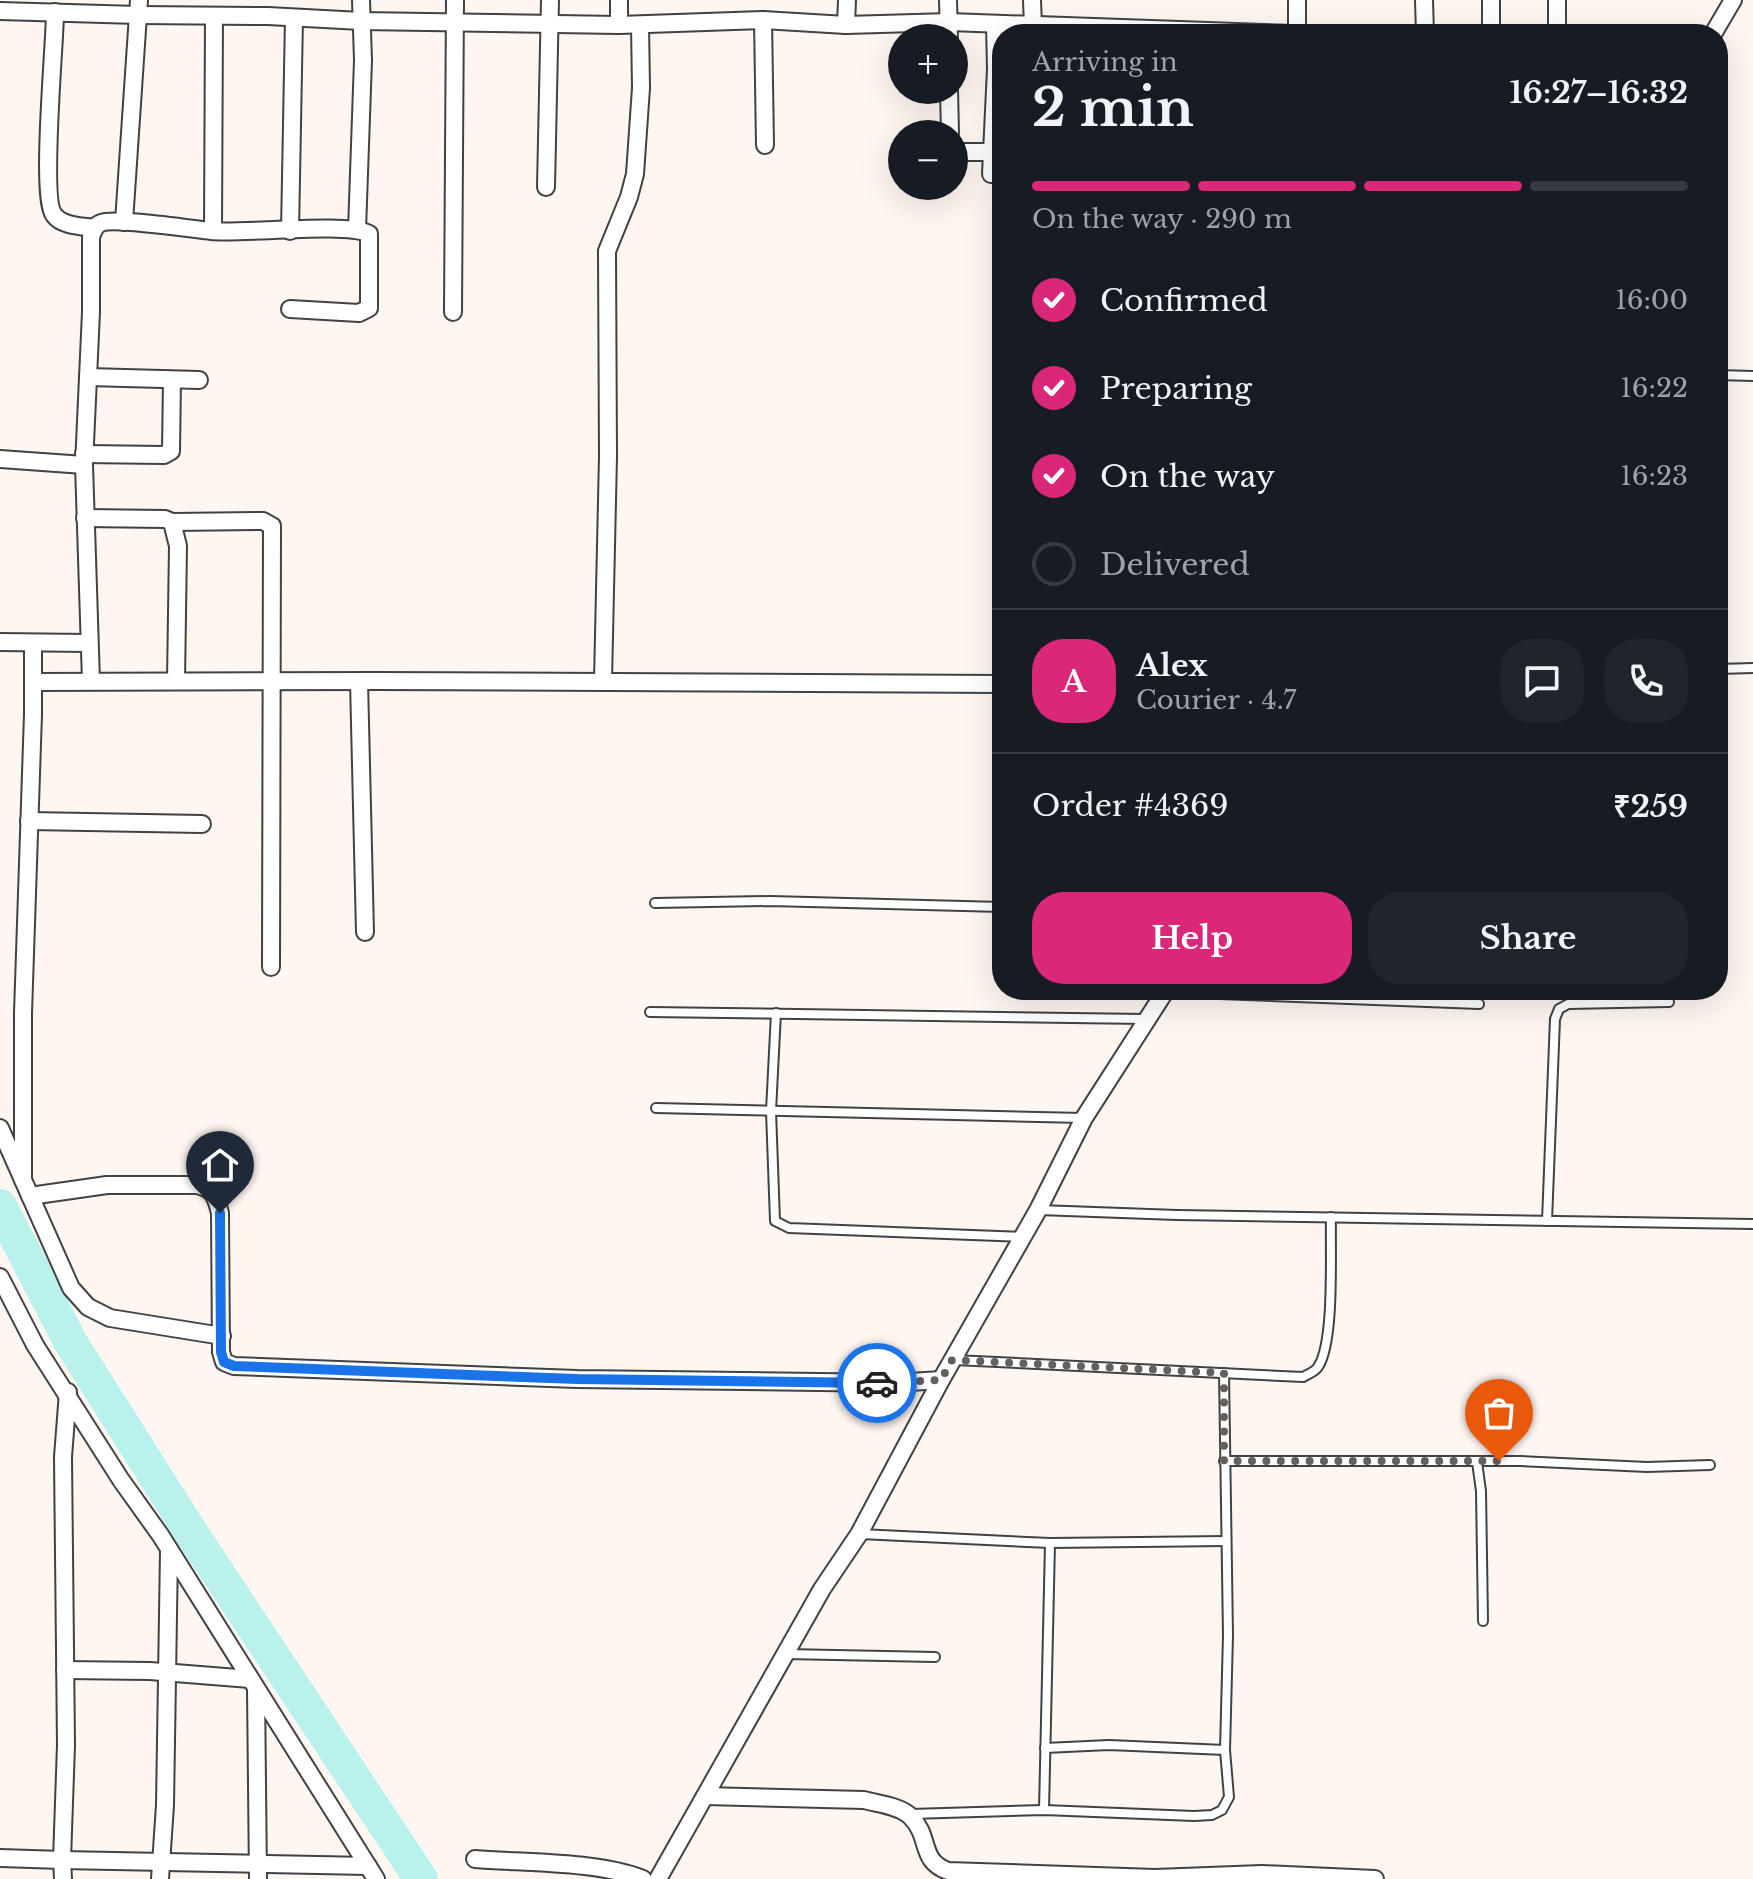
<!DOCTYPE html>
<html lang="en">
<head>
<meta charset="utf-8">
<style>
  :root { --surface:#171b24; --page:#20242c; --text:#f1f3f6; --muted:#9ea1a6; --line:#363941; --accent:#db2777 }
  body { margin:0; font-family:"Libre Baskerville",serif; background:var(--page); color:var(--text); height:100vh; display:flex; flex-direction:column; font-size:30px; white-space:nowrap }
  * { box-sizing:border-box; margin:0 }
  p { font-size:26px; color:var(--muted) }
  .icon { flex:none; width:44px; height:44px; fill:none; stroke:currentColor; stroke-width:2; stroke-linecap:round; stroke-linejoin:round }
  .map { position:relative; flex:1; overflow:hidden }
  .sheet { position:absolute; left:992px; top:24px; width:736px; height:976px; display:flex; flex-direction:column; background:var(--surface); border-radius:32px; box-shadow:0 8px 32px #0002 }
  .sheet>* { flex:none }
  .controls { position:absolute; left:888px; top:24px; display:grid; gap:16px }
  .controls a { display:grid; place-items:center; width:80px; height:80px; border-radius:50%; background:var(--surface); box-shadow:0 8px 32px #0002; font-size:40px }
  .pin { position:absolute; display:grid; place-items:center; width:68px; height:68px; color:#fff; margin:-82px -34px; border-radius:50% 50% 50% 0; rotate:-45deg; box-shadow:0 0 8px #0007 }
  .pin .icon { rotate:45deg }
  .courier { position:absolute; display:grid; place-items:center; width:80px; height:80px; margin:-40px; border:6px solid #1a73e8; border-radius:50%; background:#fff; color:#222; box-shadow:0 2px 10px #0007 }
  .headline em { font-style:normal; font-weight:700 }
  .headline div { display:flex; flex-direction:column-reverse }
  .headline { display:flex; align-items:center; justify-content:space-between; height:136px; padding:0 40px }
  h1 { font-size:52px; font-weight:700; line-height:60px }
  .bar { display:grid; grid-template-columns:repeat(4,1fr); gap:12px 8px; align-content:center; height:96px; padding:0 40px }
  .bar i { height:10px; border-radius:6px; background:var(--line) }
  .bar .on { background:var(--accent) }
  .bar p { grid-column:span 4 }
  .line { display:flex; align-items:center; gap:20px; padding:0 40px; border-top:2px solid var(--line) }
  .line div { flex:1 }
  .round { display:grid; place-items:center; flex:none; width:84px; height:84px; border-radius:32px; background:var(--page) }
  ol { padding:0 40px; list-style:none }
  li { display:flex; align-items:center; gap:24px; height:88px }
  li p { margin-inline-start:auto }
  li .icon { padding:8px; border-radius:50%; background:var(--accent); color:#fff; stroke-width:4 }
  li:last-child { color:var(--muted) }
  li i { width:44px; height:44px; border:4px solid var(--line); border-radius:50% }
  .primary-button { display:flex; gap:16px; margin-top:auto; padding:16px 40px }
  .primary-button a { flex:1; height:92px; border-radius:32px; background:var(--accent); color:#fff; font-size:32px; font-weight:700; line-height:92px; text-align:center }
  .primary-button a+a { background:var(--page); color:var(--text) }
  .map>svg:first-child { display:block }
  .lines { fill:none; stroke-linecap:round; stroke-linejoin:round }
  .river { stroke:#b9f2ed; stroke-width:34 }
  .service-casing { stroke:#424242; stroke-width:12 }
  .minor-casing { stroke:#424242; stroke-width:20 }
  .service { stroke:#fff; stroke-width:8 }
  .minor { stroke:#fff; stroke-width:16 }
  .done { stroke:#63605e; stroke-width:8; stroke-dasharray:0 14.4 }
  .route { stroke:#1a73e8; stroke-width:10 }
</style>
</head>
<body>
<div class="map">
<svg width="1753" height="1879" viewBox="0 0 1753 1879">
  <rect width="100%" height="100%" fill="#fef6f1"/>
  <g class="lines">
    <polyline class="river" points="0,1206 71,1343 190,1531 421,1879"/>
    <defs>
      <g id="service">
        <polyline points="1718,375 1753,376"/>
        <polyline points="1718,669 1753,668"/>
        <polyline points="655,903 770,901 1002,907"/>
        <polyline points="1166,992 1479,1004"/>
        <polyline points="650,1012 1146,1019"/>
        <polyline points="776,1013 771,1111 775,1221 789,1228 1022,1237"/>
        <polyline points="656,1108 1083,1118"/>
        <polyline points="1039,1210 1177,1215 1753,1224"/>
        <polyline points="1547,1221 1555,1019 1559,1009 1568,1004 1669,1002"/>
        <path d="M954,1360L1303,1377C1308,1374 1315,1372 1318,1367C1335,1342 1330,1250 1331,1217"/>
        <polyline points="1224,1461 1521,1461 1647,1467 1710,1465"/>
        <polyline points="1477,1462 1481,1491 1483,1621"/>
        <polyline points="860,1534 1050,1543 1226,1541"/>
        <polyline points="785,1654 935,1657"/>
        <polyline points="1045,1748 1109,1745 1225,1750"/>
        <polyline points="1044,1810 1050,1543"/>
        <polyline points="911,1814 1044,1810 1194,1816 1212,1815 1222,1810 1229,1797 1225,1750 1228,1635 1224,1373"/>
      </g>
      <g id="minor">
        <polyline points="948,0 949,38"/>
        <polyline points="1032,0 1033,26"/>
        <polyline points="1297,0 1297,34"/>
        <polyline points="1424,0 1425,34"/>
        <polyline points="1491,0 1491,34"/>
        <polyline points="0,11 138,15 268,16 361,21 619,25 763,20 846,25 949,22 1294,34"/>
        <path d="M55,12C55,45 40,198 54,215C62,226 81,226 94,228"/>
        <polyline points="763,20 765,145"/>
        <polyline points="619,25 619,0"/>
        <polyline points="846,25 847,0"/>
        <polyline points="1557,34 1557,0"/>
        <polyline points="1713,34 1733,0"/>
        <polyline points="949,90 950,134"/>
        <polyline points="954,152 993,152"/>
        <polyline points="991,174 996,69 995,24"/>
        <polyline points="546,187 550,0"/>
        <polyline points="124,222 139,0"/>
        <polyline points="357,230 363,60 361,0"/>
        <polyline points="213,231 214,16"/>
        <polyline points="290,231 294,18"/>
        <polyline points="453,312 455,0"/>
        <polyline points="88,377 199,380"/>
        <polyline points="84,454 164,455 171,451 172,380"/>
        <polyline points="0,459 84,465"/>
        <polyline points="85,518 165,519 172,522 178,546 176,681"/>
        <polyline points="172,522 263,521 272,526 271,967"/>
        <polyline points="0,642 88,643"/>
        <path d="M91,681L84,465L91,312V237C93,232 95,225 101,223C114,217 192,229 211,231C244,234 348,222 369,234V308L359,313L290,309"/>
        <polyline points="359,681 365,932"/>
        <polyline points="603,681 608,456 607,251 629,197 635,174 641,88 640,25"/>
        <path d="M33,682C356,680 679,681 1002,684"/>
        <polyline points="29,821 202,824"/>
        <polyline points="0,1128 71,1288 88,1307 110,1318 222,1336"/>
        <polyline points="23,1180 23,1013 33,714 33,644"/>
        <path d="M30,1196L107,1185H197C214,1189 216,1197 220,1213L221,1352L224,1362L234,1366L577,1379L894,1383L941,1380"/>
        <polyline points="0,1277 35,1345 121,1480 161,1536 376,1879"/>
        <polyline points="65,1670 150,1671 250,1679"/>
        <polyline points="256,1689 258,1879"/>
        <path d="M705,1796L864,1800C878,1804 901,1806 911,1817C931,1837 919,1861 948,1871L1155,1878L1262,1874L1375,1879"/>
        <polyline points="0,1858 62,1860 66,1745 63,1457 68,1392"/>
        <path d="M475,1859C525,1863 597,1861 643,1879"/>
        <polyline points="63,1879 62,1860 368,1866"/>
        <polyline points="160,1879 165,1805 169,1551"/>
        <polyline points="658,1879 822,1589 859,1534 941,1380 1038,1210 1084,1118 1166,990"/>
      </g>
    </defs>
    <use href="#service" class="service-casing"/>
    <use href="#minor" class="minor-casing"/>
    <use href="#service" class="service"/>
    <use href="#minor" class="minor"/>
  </g>
  <g class="lines">
    <polyline class="done" points="877,1383 941,1380 952,1360 1224,1373 1224,1461 1499,1461"/>
    <polyline class="route" points="220,1213 221,1352 224,1362 234,1366 577,1379 877,1383"/>
  </g>
</svg>
<div class="controls">
<a>+</a>
<a>−</a>
</div>
<div class="pin" style="left:1499px;top:1461px;background:#ea580c"><svg class="icon" aria-label="bag" viewBox="0 0 24 24"><path d="M5 8h14l-1 12H6zM9 8a3 3 0 0 1 6 0"/></svg></div>
<div class="pin" style="left:220px;top:1213px;background:#1f2937"><svg class="icon" aria-label="home" viewBox="0 0 24 24"><path d="M3 11l9-7 9 7M6 9v11h12V9"/></svg></div>
<div class="courier" style="left:877px;top:1383px"><svg class="icon" aria-label="car" viewBox="0 0 24 24"><path d="M5 17H2v-5l4-1 3-4h7l3 4 3 1v5h-3M9 17h6M6 11h13"/><circle cx="7" cy="17" r="2"/><circle cx="17" cy="17" r="2"/></svg></div>
<section class="sheet">
<div class="headline"><div><h1>2 min</h1><p>Arriving in</p></div><em>16:27–16:32</em></div>
<div class="bar"><i class="on"></i><i class="on"></i><i class="on"></i><i></i><p>On the way · 290 m</p></div>
<ol>
<li><svg class="icon" aria-label="check" viewBox="0 0 24 24"><path d="M5 12l5 5 9-10"/></svg>Confirmed<p>16:00</p></li>
<li><svg class="icon" aria-label="check" viewBox="0 0 24 24"><path d="M5 12l5 5 9-10"/></svg>Preparing<p>16:22</p></li>
<li><svg class="icon" aria-label="check" viewBox="0 0 24 24"><path d="M5 12l5 5 9-10"/></svg>On the way<p>16:23</p></li>
<li><i></i>Delivered</li>
</ol>
<div class="line" style="height:144px"><b class="round" style="background:var(--accent);color:#fff">A</b><div><b>Alex</b><p>Courier · 4.7</p></div><a class="round"><svg class="icon" aria-label="chat" viewBox="0 0 24 24"><path d="M4 5h16v11H9l-5 4z"/></svg></a><a class="round"><svg class="icon" aria-label="phone" viewBox="0 0 24 24"><path d="M5 4h4l2 5-3 2q2 4 5 5l2-3 5 2v4C11 20 4 13 5 4z"/></svg></a></div>
<div class="line" style="height:104px"><div>Order #4369</div><b>₹259</b></div>
<div class="primary-button"><a>Help</a><a>Share</a></div>
</section>
</div>
</body>
</html>
